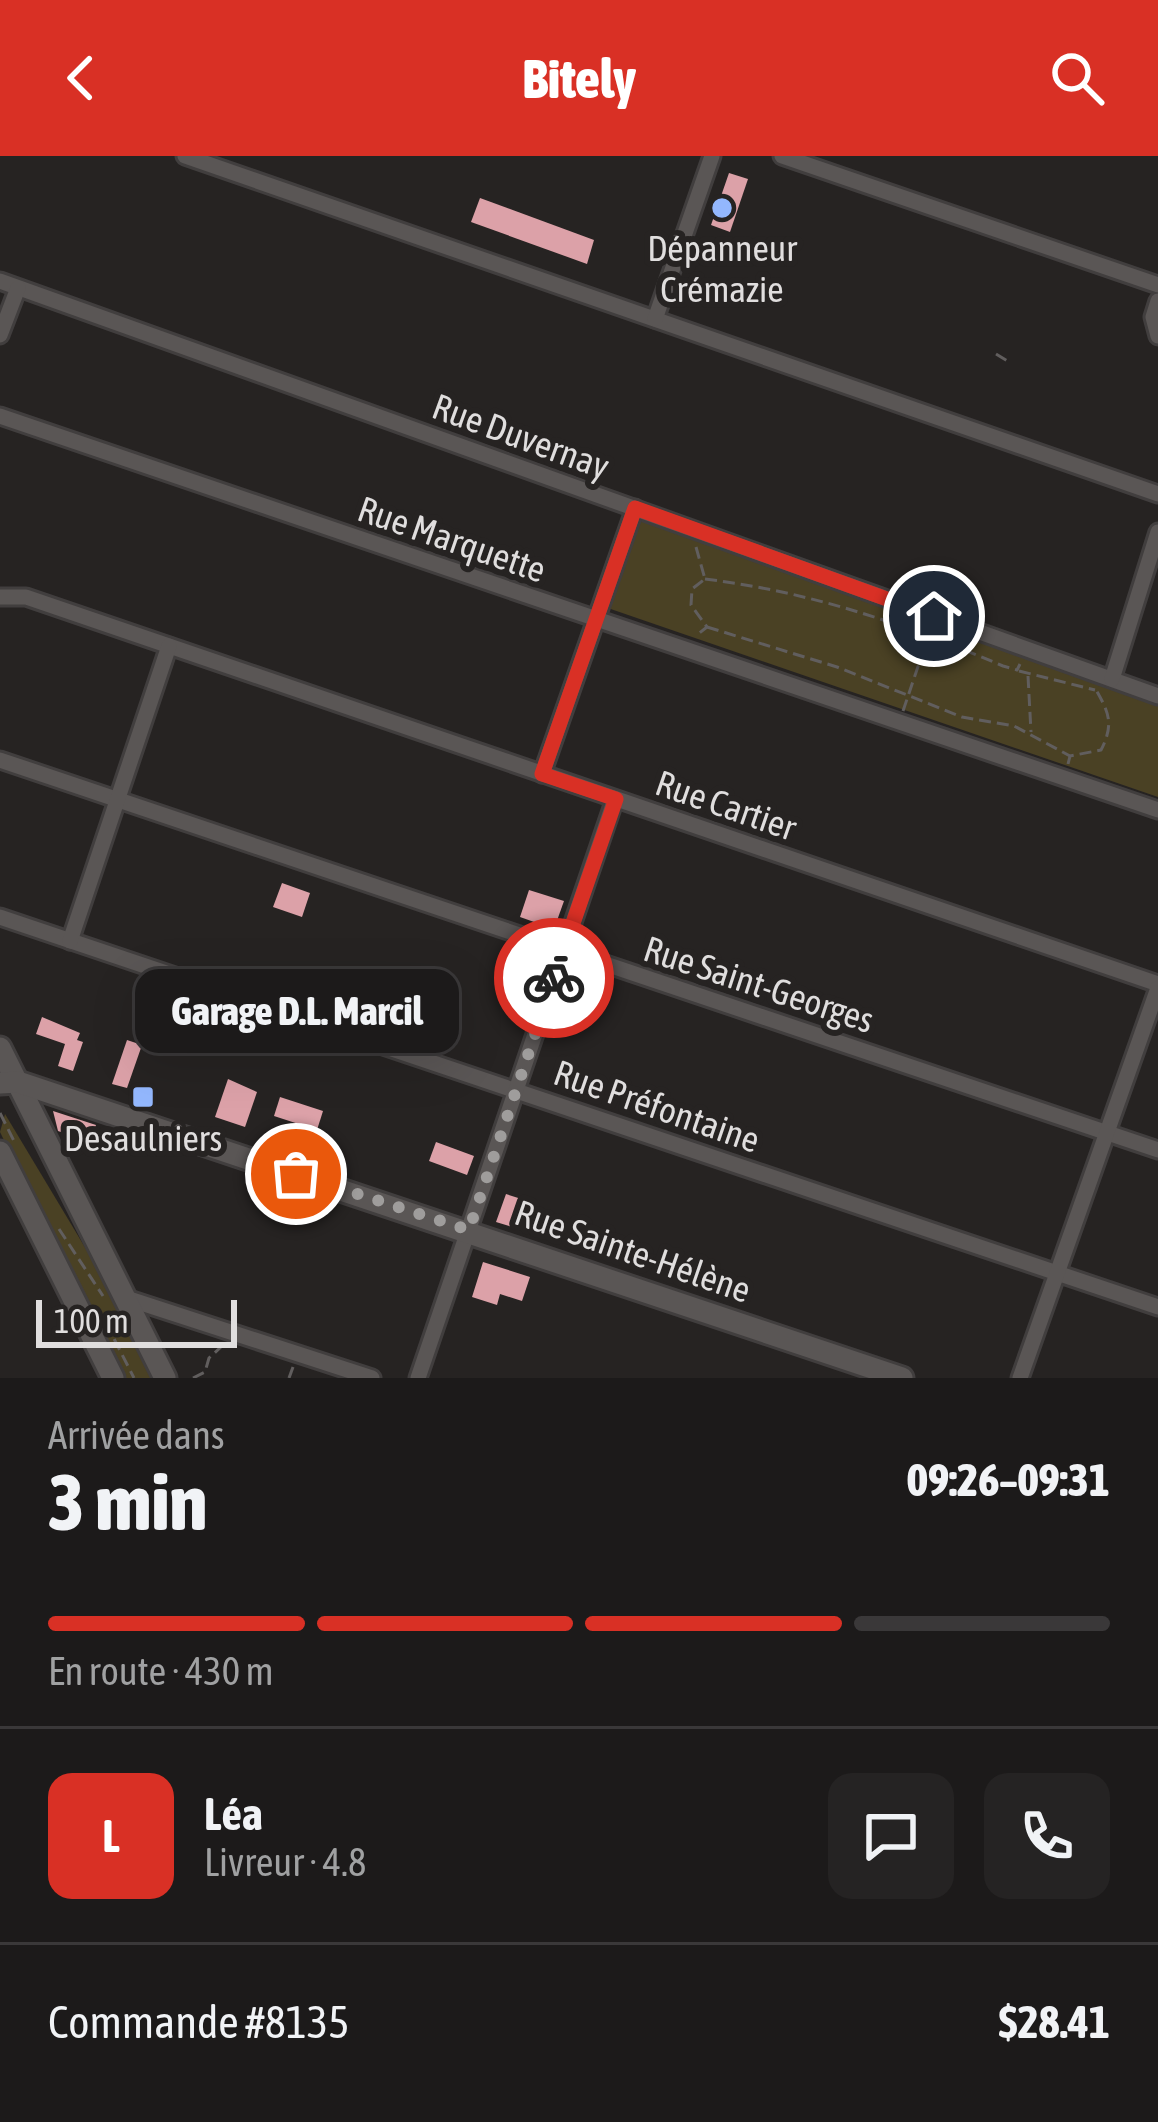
<!DOCTYPE html>
<html lang="fr">
<head>
<meta charset="utf-8">
<style>
  :root { --surface:#1c1a1a; --page:#252323; --text:#f1f3f6; --muted:#a0a1a2; --line:#3a3839; --accent:#d93025 }
  body { margin:0; font-family:"Asap Condensed",sans-serif; background:var(--page); color:var(--text); height:100vh; display:flex; flex-direction:column; font-size:45px; white-space:nowrap }
  * { box-sizing:border-box; margin:0 }
  p { font-size:39px; color:var(--muted) }
  .icon { flex:none; width:66px; height:66px; fill:none; stroke:currentColor; stroke-width:2; stroke-linecap:round; stroke-linejoin:round }
  .map { position:relative; height:1222px; overflow:hidden }
  .sheet { display:flex; flex-direction:column; background:var(--surface); flex:1 }
  .sheet>* { flex:none }
  .scale { position:absolute; left:36px; bottom:30px; width:201px; box-sizing:border-box; padding-left:12px; border:6px solid #e0dede; border-top:0; font-size:33px; line-height:42px; white-space:nowrap; color:#e0dede; -webkit-text-stroke:9px #262322; paint-order:stroke }
  .pin { position:absolute; display:grid; place-items:center; width:102px; height:102px; color:#fff; margin:-51px; border:6px solid #fff; border-radius:50%; box-shadow:0 3px 12px #0007 }
  .courier { position:absolute; display:grid; place-items:center; width:120px; height:120px; margin:-60px; border:9px solid #d93025; border-radius:50%; background:#fff; color:#222; box-shadow:0 3px 15px #0007 }
  .bubble { position:absolute; height:84px; border-radius:24px; background:var(--surface); box-shadow:0 12px 48px #0002,0 0 0 3px var(--line); font-size:39px; font-weight:800; line-height:84px; text-align:center }
  .headline em { font-style:normal; font-weight:800 }
  .headline div { display:flex; flex-direction:column-reverse }
  .headline { display:flex; align-items:center; justify-content:space-between; height:204px; padding:0 48px }
  h1 { font-size:78px; font-weight:800; line-height:90px }
  .bar { display:grid; grid-template-columns:repeat(4,1fr); gap:18px 12px; align-content:center; height:144px; padding:0 48px }
  .bar i { height:15px; border-radius:9px; background:var(--line) }
  .bar .on { background:var(--accent) }
  .bar p { grid-column:span 4 }
  .line { display:flex; align-items:center; gap:30px; padding:0 48px; border-top:3px solid var(--line) }
  .line div { flex:1 }
  .round { display:grid; place-items:center; flex:none; width:126px; height:126px; border-radius:24px; background:var(--page) }
  header { display:flex; justify-content:space-between; align-items:center; height:156px; padding:0 48px; background:var(--accent); color:#fff; font-size:54px; font-weight:800 }
  .map>svg:first-child { display:block }
  .green { fill:#4a4124 }
  .building { fill:#dca1a8 }
  .lines { fill:none; stroke-linecap:round; stroke-linejoin:round }
  .minor-casing { stroke:#413e3e; stroke-width:21 }
  .tertiary-casing { stroke:#413e3e; stroke-width:27 }
  .path { stroke:#615e5e; stroke-width:3; stroke-dasharray:12 6; stroke-linecap:butt }
  .minor { stroke:#5a5655; stroke-width:15 }
  .tertiary { stroke:#5a5655; stroke-width:21 }
  .done { stroke:#9f9d9c; stroke-width:12; stroke-dasharray:0 21.6 }
  .route { stroke:#d93025; stroke-width:15 }
  .poi-dot { fill:#93b7fd; stroke:#262322; stroke-width:4.5 }
  .labels { text-anchor:middle; stroke-width:12; stroke-linejoin:round; paint-order:stroke }
  .poi-label { font-size:36px; fill:#e0dede; stroke:#262322 }
  .street-label { font-size:36px; fill:#e0dede; stroke:#262322 }
</style>
</head>
<body>
<header><svg class="icon" aria-label="back" viewBox="0 0 24 24"><path d="M15 5l-7 7 7 7"/></svg>Bitely<svg class="icon" aria-label="search" viewBox="0 0 24 24"><circle cx="10" cy="10" r="6"/><path d="M15 15l6 6"/></svg></header>
<div class="map">
<svg width="1158" height="1222" viewBox="0 0 1158 1222">
  <rect width="100%" height="100%" fill="#262322"/>
  <g class="green">
    <polygon points="637,358 1158,545 1158,641 602,450"/>
    <polygon points="5,958 92,1103 151,1222 121,1222 0,976"/>
  </g>
  <g class="building">
    <polygon points="729,17 748,23 730,76 711,69"/>
    <polygon points="480,42 594,84 587,108 471,66"/>
    <polygon points="282,727 310,737 302,761 273,751"/>
    <polygon points="529,734 564,745 554,773 520,761"/>
    <polygon points="42,861 80,877 77,884 83,886 73,915 58,910 65,888 36,878"/>
    <polygon points="127,884 142,889 127,932 112,928"/>
    <polygon points="228,923 257,936 245,971 215,961"/>
    <polygon points="280,941 323,955 317,974 274,960"/>
    <polygon points="53,955 96,969 88,993 76,989 78,982 58,975"/>
    <polygon points="436,986 474,1000 467,1019 429,1005"/>
    <polygon points="506,1038 534,1047 528,1067 522,1065 519,1073 496,1066"/>
    <polygon points="483,1106 530,1121 522,1145 500,1138 497,1149 472,1141"/>
  </g>
  <g class="lines">
    <defs>
      <g id="minor">
        <polyline points="185,0 1158,338"/>
        <polyline points="782,0 1158,129"/>
        <polyline points="0,125 1158,540"/>
        <polyline points="1158,145 1153,161 1158,180"/>
        <polyline points="655,163 712,0"/>
        <polyline points="0,179 18,132"/>
        <polyline points="0,260 1158,654"/>
        <polyline points="0,441 26,441 1158,828"/>
        <polyline points="1112,523 1158,376"/>
        <polyline points="0,604 1158,994"/>
        <polyline points="542,618 635,352"/>
        <polyline points="0,761 1158,1151"/>
        <polyline points="70,785 169,490"/>
        <polyline points="126,1142 372,1222"/>
        <polyline points="418,1222 615,643"/>
        <polyline points="1020,1222 1158,832"/>
      </g>
      <g id="tertiary">
        <polyline points="0,892 165,1222"/>
        <polyline points="0,927 18,926 902,1222"/>
        <polyline points="0,996 113,1222"/>
      </g>
    </defs>
    <use href="#minor" class="minor-casing"/>
    <use href="#tertiary" class="tertiary-casing"/>
    <g class="path">
      <polyline points="996,198 1011,207"/>
      <polyline points="696,391 705,423 692,433 691,449 707,471 697,479"/>
      <path d="M705,423C811,436 905,468 1003,510L1017,514L1020,508"/>
      <polyline points="707,471 837,511 962,561 1014,570 1070,600"/>
      <polyline points="1019,515 1095,534"/>
      <polyline points="1028,520 1031,576"/>
      <polyline points="903,555 929,478"/>
      <path d="M1068,608L1070,600L1101,594C1115,567 1108,555 1095,532"/>
      <polyline points="0,957 14,985"/>
      <polyline points="59,1073 103,1140"/>
      <polyline points="106,1167 134,1222"/>
      <polyline points="193,1222 205,1216 209,1202 222,1190"/>
      <polyline points="289,1222 293,1211"/>
    </g>
    <use href="#minor" class="minor"/>
    <use href="#tertiary" class="tertiary"/>
  </g>
  <g class="lines">
    <polyline class="done" points="296,1018 469,1074 554,822"/>
    <polyline class="route" points="554,822 616,643 542,618 635,352 934,460"/>
  </g>
  <g class="poi-dot">
    <circle cx="722" cy="52" r="12"/>
    <rect x="131" y="929" width="24" height="24" rx="6"/>
  </g>
  <g class="labels">
    <g class="poi-label">
      <text x="722" y="105">Dépanneur<tspan x="722" dy="41">Crémazie</tspan></text>
      <text x="143" y="995">Desaulniers</text>
    </g>
    <g class="street-label">
      <text transform="translate(521 280) rotate(20)" y="13">Rue Duvernay</text>
      <text transform="translate(452 383) rotate(19)" y="13">Rue Marquette</text>
      <text transform="translate(726 649) rotate(19)" y="13">Rue Cartier</text>
      <text transform="translate(759 828) rotate(18)" y="13">Rue Saint-Georges</text>
      <text transform="translate(657 950) rotate(19)" y="13">Rue Préfontaine</text>
      <text transform="translate(633 1095) rotate(19)" y="13">Rue Sainte-Hélène</text>
    </g>
  </g>
</svg>
<div class="scale">100 m</div>
<div class="pin" style="left:296px;top:1018px;background:#ea580c"><svg class="icon" aria-label="bag" viewBox="0 0 24 24"><path d="M5 8h14l-1 12H6zM9 8a3 3 0 0 1 6 0"/></svg></div>
<div class="pin" style="left:934px;top:460px;background:#1f2937"><svg class="icon" aria-label="home" viewBox="0 0 24 24"><path d="M3 11l9-7 9 7M6 9v11h12V9"/></svg></div>
<div class="courier" style="left:554px;top:822px"><svg class="icon" aria-label="bike" viewBox="0 0 24 24"><circle cx="6" cy="16" r="4"/><circle cx="18" cy="16" r="4"/><path d="M6 16l4-8h5l3 8M10 8l3 8H6M13 5h3"/></svg></div>
<div class="bubble" style="left:135px;top:813px;width:324px">Garage D.L. Marcil</div>
</div>
<section class="sheet">
<div class="headline"><div><h1>3 min</h1><p>Arrivée dans</p></div><em>09:26–09:31</em></div>
<div class="bar"><i class="on"></i><i class="on"></i><i class="on"></i><i></i><p>En route · 430 m</p></div>
<div class="line" style="height:216px"><b class="round" style="background:var(--accent);color:#fff">L</b><div><b>Léa</b><p>Livreur · 4.8</p></div><a class="round"><svg class="icon" aria-label="chat" viewBox="0 0 24 24"><path d="M4 5h16v11H9l-5 4z"/></svg></a><a class="round"><svg class="icon" aria-label="phone" viewBox="0 0 24 24"><path d="M5 4h4l2 5-3 2q2 4 5 5l2-3 5 2v4C11 20 4 13 5 4z"/></svg></a></div>
<div class="line" style="height:156px"><div>Commande #8135</div><b>$28.41</b></div>
</section>
</body>
</html>
